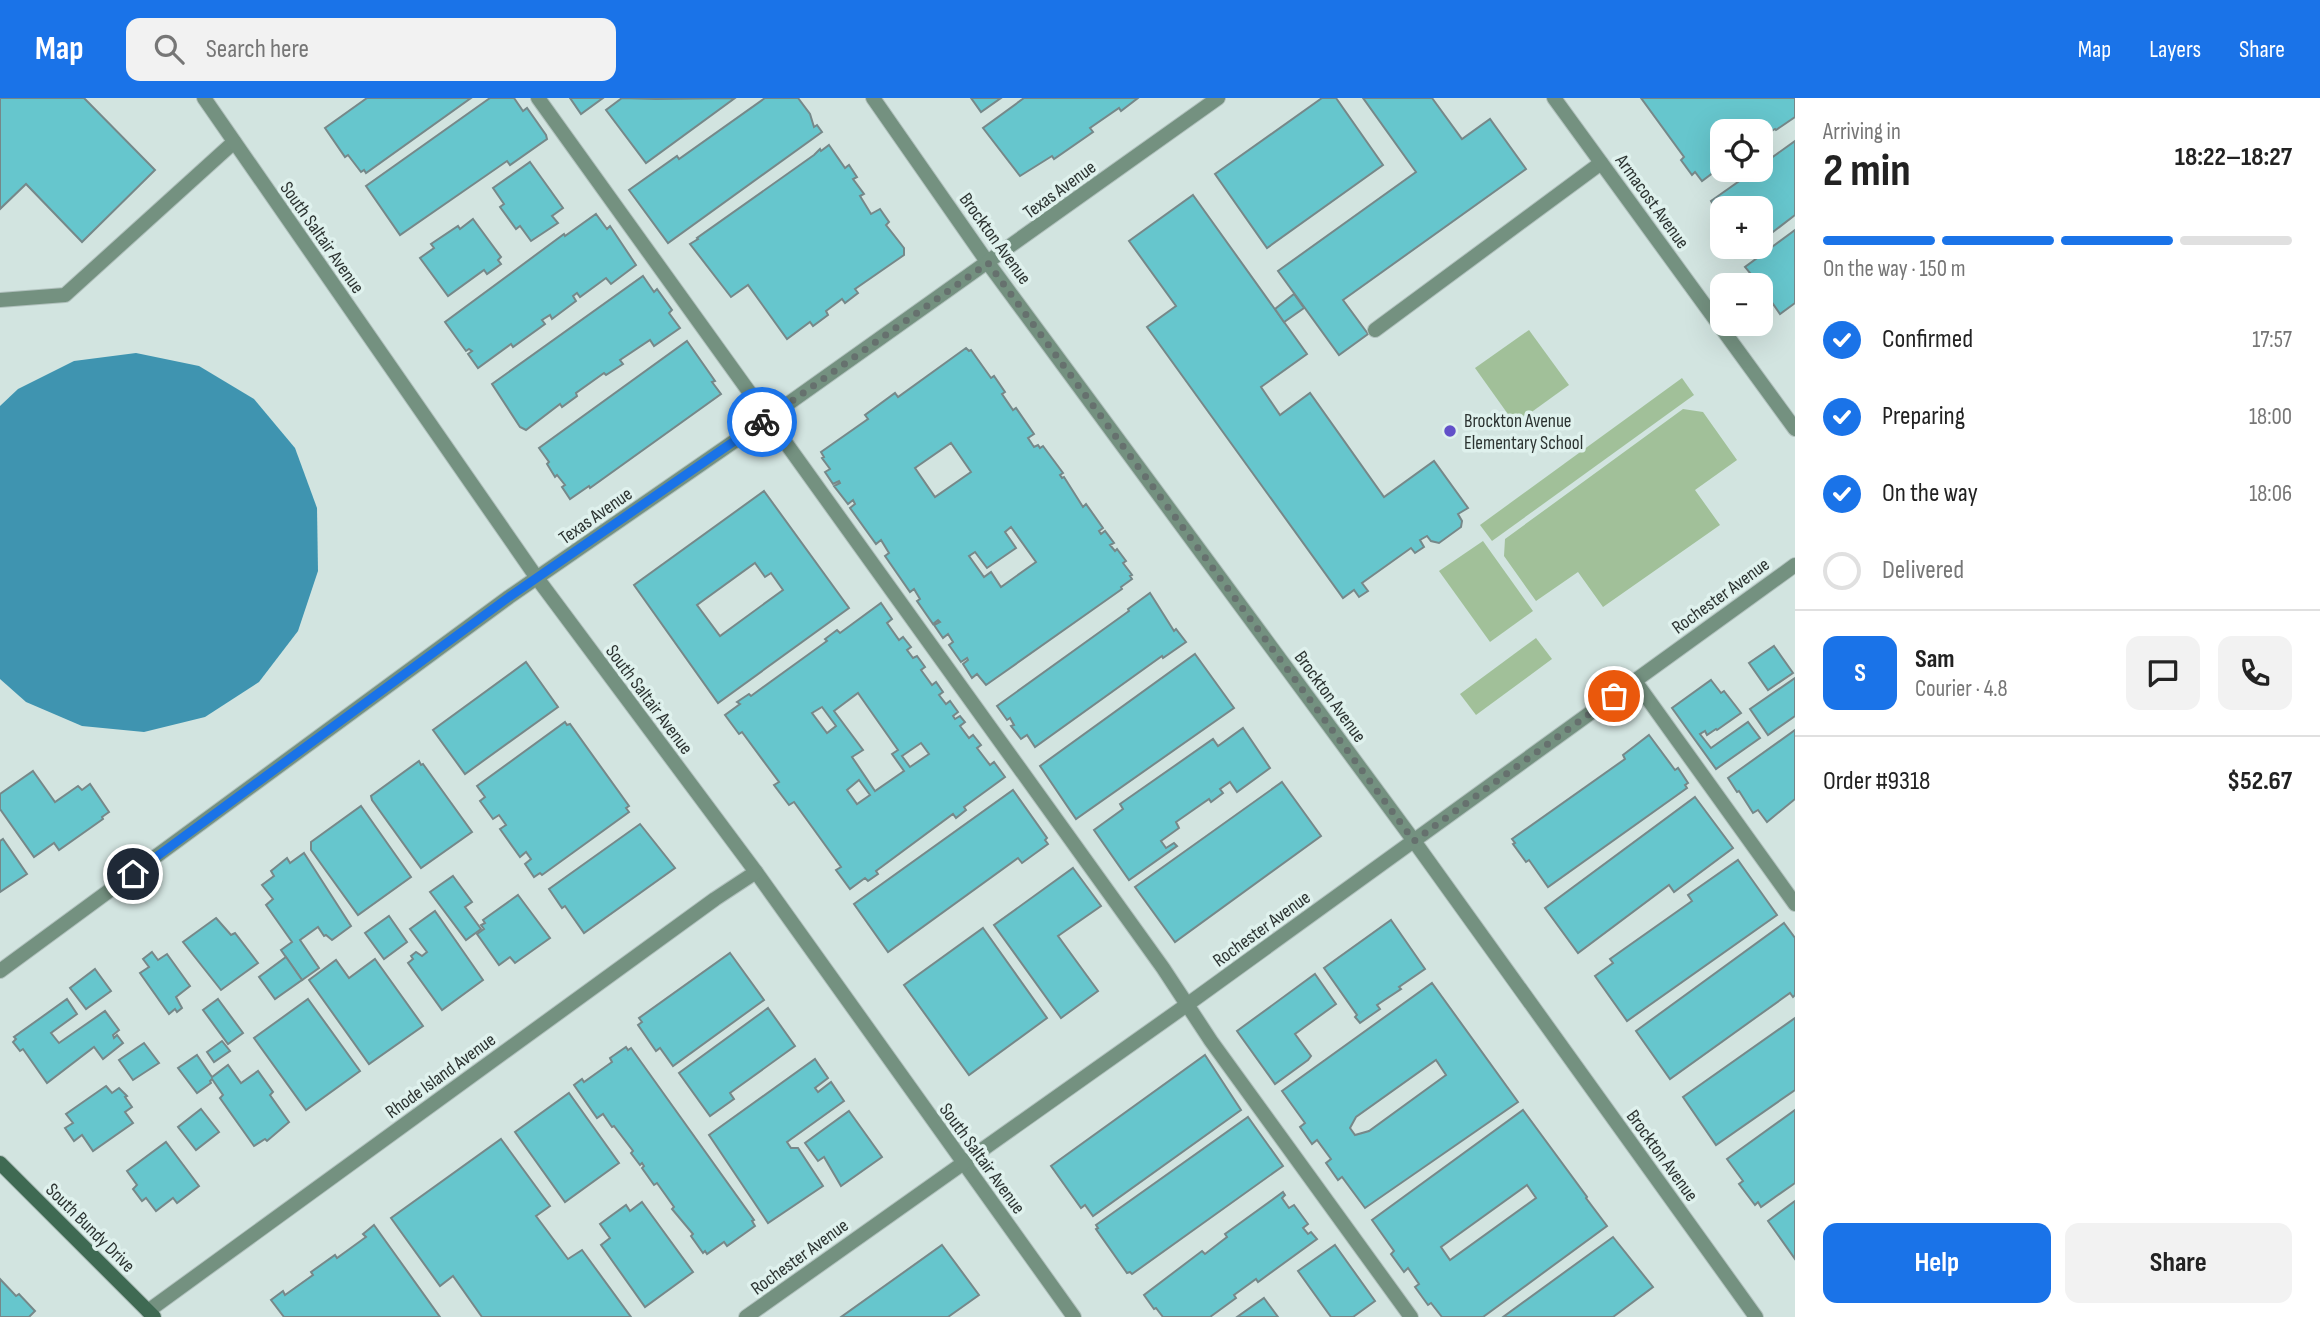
<!DOCTYPE html>
<html lang="en">
<head>
<meta charset="utf-8">
<style>
  :root { --surface:#fff; --page:#f2f2f2; --text:#222; --muted:#767676; --line:#e0e0e0; --accent:#1a73e8 }
  body { margin:0; font-family:"Sofia Sans Condensed",sans-serif; background:var(--page); color:var(--text); height:100vh; display:flex; flex-direction:column; font-size:26px; white-space:nowrap }
  * { box-sizing:border-box; margin:0 }
  p { font-size:23px; color:var(--muted) }
  .icon { flex:none; width:38px; height:38px; fill:none; stroke:currentColor; stroke-width:2; stroke-linecap:round; stroke-linejoin:round }
  .map { position:relative; flex:1; overflow:hidden }
  .sheet { display:flex; flex-direction:column; background:var(--surface); width:525px }
  .sheet>* { flex:none }
  .controls { position:absolute; left:1710px; top:21px; display:grid; gap:14px }
  .controls a { display:grid; place-items:center; width:63px; height:63px; border-radius:14px; background:var(--surface); box-shadow:0 7px 28px #0002; font-size:35px }
  .pin { position:absolute; display:grid; place-items:center; width:60px; height:60px; color:#fff; margin:-30px; border:4px solid #fff; border-radius:50%; box-shadow:0 2px 7px #0007 }
  .courier { position:absolute; display:grid; place-items:center; width:70px; height:70px; margin:-35px; border:5px solid #1a73e8; border-radius:50%; background:#fff; color:#222; box-shadow:0 2px 9px #0007 }
  .headline em { font-style:normal; font-weight:700 }
  .headline div { display:flex; flex-direction:column-reverse }
  .headline { display:flex; align-items:center; justify-content:space-between; height:119px; padding:0 28px }
  h1 { font-size:46px; font-weight:700; line-height:52px }
  .bar { display:grid; grid-template-columns:repeat(4,1fr); gap:10px 7px; align-content:center; height:84px; padding:0 28px }
  .bar i { height:9px; border-radius:5px; background:var(--line) }
  .bar .on { background:var(--accent) }
  .bar p { grid-column:span 4 }
  .line { display:flex; align-items:center; gap:18px; padding:0 28px; border-top:2px solid var(--line) }
  .line div { flex:1 }
  .round { display:grid; place-items:center; flex:none; width:74px; height:74px; border-radius:14px; background:var(--page) }
  ol { padding:0 28px; list-style:none }
  li { display:flex; align-items:center; gap:21px; height:77px }
  li p { margin-inline-start:auto }
  li .icon { padding:7px; border-radius:50%; background:var(--accent); color:#fff; stroke-width:4 }
  li:last-child { color:var(--muted) }
  li i { width:38px; height:38px; border:4px solid var(--line); border-radius:50% }
  .cta { display:flex; gap:14px; margin-top:auto; padding:14px 28px }
  .cta a { flex:1; height:80px; border-radius:14px; background:var(--accent); color:#fff; font-size:28px; font-weight:700; line-height:80px; text-align:center }
  .cta a+a { background:var(--page); color:var(--text) }
  header { display:flex; align-items:center; gap:42px; box-sizing:border-box; height:98px; padding:0 35px; background:var(--accent); color:#fff }
  header strong { font-size:33px }
  nav { display:flex; gap:38px; margin-inline-start:auto; font-size:24px }
  .search { width:490px; height:63px; background:var(--page); display:flex; align-items:center; gap:18px; box-sizing:border-box; padding:0 24px; border-radius:14px; color:var(--muted); font-size:26px }
  main { display:flex; flex:1; min-height:0 }
  .map>svg:first-child { display:block }
  .green { fill:#a1c099 }
  .water { fill:#3f94b0 }
  .building { fill:#66c6cd; stroke:#768889; stroke-width:2; fill-rule:evenodd }
  .lines { fill:none; stroke-linecap:round; stroke-linejoin:round }
  .service-casing { stroke:#b1c1bd; stroke-width:16 }
  .minor-casing { stroke:#b1c1bd; stroke-width:16 }
  .secondary-casing { stroke:#b1c1bd; stroke-width:16 }
  .service { stroke:#749180; stroke-width:14 }
  .minor { stroke:#749180; stroke-width:14 }
  .secondary { stroke:#3f6a53; stroke-width:14 }
  .done { stroke:#66716e; stroke-width:7; stroke-dasharray:0 12.6 }
  .route { stroke:#1a73e8; stroke-width:9 }
  .poi-dot { fill:#6250c9; stroke:#dff1ed; stroke-width:2.5 }
  .labels { text-anchor:middle; stroke-width:7; stroke-linejoin:round; paint-order:stroke }
  .street-label { font-size:19px; fill:#2c3331; stroke:#dff1ed }
  .poi-label { font-size:19px; fill:#2c3331; stroke:#dff1ed; text-anchor:start }
</style>
</head>
<body>
<header>
<strong>Map</strong>
<div class="search"><svg class="icon" aria-label="search" viewBox="0 0 24 24"><circle cx="10" cy="10" r="6"/><path d="M15 15l6 6"/></svg>Search here</div>
<nav><a>Map</a><a>Layers</a><a>Share</a></nav>
</header>
<main>
<div class="map">
<svg width="1795" height="1219" viewBox="0 0 1795 1219">
  <rect width="100%" height="100%" fill="#d2e4e0"/>
  <g class="green">
    <polygon points="1529,232 1569,287 1515,326 1475,270"/>
    <polygon points="1682,280 1694,297 1492,443 1480,427"/>
    <polygon points="1683,311 1703,314 1737,362 1695,392 1720,427 1603,509 1578,474 1536,503 1504,458 1505,441"/>
    <polygon points="1483,443 1533,513 1490,544 1439,473"/>
    <polygon points="1536,540 1552,561 1476,617 1460,596"/>
  </g>
  <polygon class="water" points="136,255 199,268 254,301 295,350 317,410 318,473 298,533 259,584 205,619 144,634 82,628 26,604 0,581 0,308 18,291 74,263"/>
  <g class="building">
    <polygon points="0,0 84,0 155,72 82,144 26,86 0,111"/>
    <polygon points="367,0 471,0 366,75 364,72 361,74 348,57 345,59 325,30"/>
    <polygon points="490,0 514,0 523,13 527,10 546,37 547,41 510,67 507,63 400,137 366,88"/>
    <polygon points="570,0 603,0 581,16"/>
    <polygon points="622,0 656,1 735,0 646,65 606,12"/>
    <polygon points="765,0 798,0 810,16 814,29 817,27 822,34 668,145 629,92 677,58 679,61"/>
    <polygon points="971,0 1001,0 981,14"/>
    <polygon points="1024,0 1138,0 1121,13 1119,10 1090,30 1093,34 1054,61 1052,58 1020,78 983,30"/>
    <polygon points="1322,0 1336,0 1383,67 1267,150 1215,76"/>
    <polygon points="1363,0 1432,0 1462,41 1490,21 1526,71 1343,202 1368,236 1339,257 1278,173 1416,74"/>
    <polygon points="1641,0 1795,0 1795,19 1776,32 1775,31 1770,34 1767,30 1761,34 1757,27 1748,33 1722,33 1722,68 1702,83 1695,74 1692,77 1681,62 1684,59"/>
    <polygon points="1795,43 1795,117 1760,144 1760,110 1722,110 1722,121 1711,103 1755,72 1760,72 1760,68"/>
    <polygon points="829,47 845,70 849,67 857,79 853,81 864,96 860,98 871,116 880,111 889,124 886,127 904,150 904,157 855,191 858,195 845,205 842,201 826,213 828,217 813,228 810,224 787,241 748,187 731,199 690,146 698,141 697,140 814,57 820,51 821,53"/>
    <polygon points="530,64 563,110 552,118 558,125 531,143 520,128 516,131 500,109 504,106 493,90"/>
    <polygon points="1193,97 1307,256 1261,289 1280,317 1310,295 1384,399 1434,363 1468,410 1458,416 1462,423 1461,429 1439,445 1431,443 1427,438 1420,442 1424,449 1415,455 1411,450 1362,485 1368,493 1359,499 1354,492 1343,500 1147,229 1176,208 1129,143"/>
    <polygon points="596,116 607,131 610,128 636,167 611,186 606,180 580,199 577,195 573,198 576,203 552,221 550,217 542,222 545,226 513,249 511,246 478,270 468,256 472,253 469,251 466,253 445,224 564,136 565,138"/>
    <polygon points="473,121 501,159 498,162 501,166 487,176 484,172 448,198 420,160 434,150 431,146 458,128 460,131"/>
    <polygon points="1795,132 1795,205 1780,216 1760,187 1745,169"/>
    <polygon points="643,178 654,194 657,191 672,212 669,215 680,230 654,248 650,242 620,262 623,266 606,277 604,275 576,295 577,298 562,309 560,306 526,332 520,329 492,286"/>
    <polygon points="1294,196 1304,210 1284,224 1275,211"/>
    <polygon points="687,243 715,283 712,284 721,296 590,390 589,388 570,401 562,389 565,387 557,377 555,379 547,366 549,364 539,350"/>
    <path d="M966,250L969,253L971,252L991,280L994,278L1005,294L1002,296L1013,312L1016,310L1034,336L1028,340L1034,349L1038,347L1040,350L1043,348L1063,375L1060,377L1062,380L1064,379L1083,409L1086,406L1103,430L1099,433L1101,436L1105,433L1114,445L1110,447L1115,453L1117,451L1126,463L1123,465L1132,477L1130,478L1132,481L1121,489L1122,491L986,587L977,576L972,580L963,566L968,562L967,560L961,564L949,547L953,544L948,536L943,540L934,527L940,524L938,522L933,526L917,503L920,501L914,491L910,494L885,458L889,455L881,442L876,446L850,410L855,406L853,402L848,406L834,388L840,385L839,383L833,386L825,374L830,371L822,360L824,359L821,354L868,321L865,317L895,295L898,299ZM951,345L971,374L935,399L915,370ZM1011,429L1036,464L1001,489L991,474L984,479L969,458L975,454L987,470L1016,450L1005,434Z"/>
    <path d="M764,393L849,510L718,605L634,487ZM755,465L765,479L771,475L783,492L720,538L697,507Z"/>
    <polygon points="1150,495 1174,533 1176,531 1186,544 1163,560 1162,558 1035,649 1027,637 1021,641 1011,628 1014,627 1010,620 1007,622 997,608 1129,513 1128,511"/>
    <path d="M881,505L892,521L887,525L899,542L903,539L911,549L907,552L913,560L917,558L925,569L921,572L932,587L936,584L943,594L939,597L946,606L950,603L958,614L953,618L955,621L960,618L965,624L960,628L969,640L973,637L981,647L977,650L990,667L994,664L1005,679L964,709L966,712L956,720L953,716L876,773L878,776L868,783L865,780L850,791L836,772L841,769L794,704L789,707L774,687L779,684L742,634L739,636L725,617L740,606L737,604L749,596L751,598L827,543L825,541L837,532L840,535ZM858,595L898,652L892,656L904,673L875,693L852,659L863,652L834,613ZM822,609L836,628L827,635L812,615ZM921,645L929,656L910,669L902,658ZM859,682L870,697L857,706L847,692Z"/>
    <polygon points="1774,548 1793,575 1768,592 1749,565"/>
    <polygon points="1195,556 1234,610 1076,721 1040,668"/>
    <polygon points="526,564 558,609 465,676 433,632"/>
    <polygon points="1795,580 1795,618 1768,637 1750,611"/>
    <polygon points="1711,582 1721,595 1724,593 1741,615 1717,632 1716,631 1707,637 1705,633 1700,636 1711,650 1748,624 1760,640 1716,671 1672,610"/>
    <polygon points="565,624 567,627 570,626 629,708 626,710 629,714 542,777 540,775 534,779 525,766 531,761 526,754 520,759 500,731 506,727 499,717 493,721 480,703 485,699 477,688"/>
    <polygon points="1243,630 1270,670 1237,694 1230,684 1220,691 1223,695 1211,704 1209,701 1176,724 1179,730 1161,743 1166,750 1174,745 1177,748 1129,782 1094,732 1123,711 1120,706 1213,641 1218,648"/>
    <polygon points="1795,632 1795,701 1767,724 1758,712 1753,715 1739,693 1737,694 1728,680"/>
    <polygon points="1649,637 1675,672 1678,670 1688,685 1685,687 1687,690 1548,789 1529,762 1526,764 1513,746 1515,745 1512,741 1625,661 1623,657"/>
    <polygon points="419,663 421,667 423,666 472,734 421,770 372,702 371,698"/>
    <polygon points="33,673 55,704 78,688 82,692 90,686 109,714 102,719 103,721 59,752 54,745 34,759 0,711 0,696"/>
    <polygon points="1282,684 1321,738 1175,844 1135,789"/>
    <polygon points="1013,692 1047,740 1045,742 1048,746 1022,765 1018,760 888,854 854,806"/>
    <polygon points="1695,699 1733,750 1674,794 1669,787 1578,855 1545,810"/>
    <polygon points="361,708 411,779 358,817 311,752 311,744"/>
    <polygon points="640,726 675,770 584,835 565,808 562,810 549,791"/>
    <polygon points="3,741 27,776 0,794 0,743"/>
    <polygon points="304,755 351,828 332,842 326,837 324,838 318,829 300,842 319,870 302,882 281,852 292,844 266,807 273,801 262,787 274,778 271,773 287,760 290,765"/>
    <polygon points="1738,762 1777,817 1627,923 1595,878 1613,865 1610,861 1692,803 1688,797"/>
    <polygon points="1073,770 1101,808 1058,838 1098,893 1061,920 994,827"/>
    <polygon points="453,778 472,804 465,809 481,831 466,842 430,794"/>
    <polygon points="518,797 550,840 515,865 510,859 499,867 477,836 484,831 481,827 485,825 483,822"/>
    <polygon points="435,813 483,882 442,912 408,865 413,861 411,858 416,854 422,858 427,854 410,831"/>
    <polygon points="389,818 407,844 384,861 365,835"/>
    <polygon points="216,820 231,837 235,835 258,865 221,892 183,844"/>
    <polygon points="1391,822 1425,871 1399,889 1401,891 1377,907 1380,911 1360,925 1355,919 1357,917 1324,870"/>
    <polygon points="1784,825 1795,840 1795,897 1793,899 1790,895 1670,981 1636,933"/>
    <polygon points="983,830 1047,920 969,977 904,887"/>
    <polygon points="152,854 158,862 167,856 190,888 176,899 182,910 177,914 175,911 169,916 140,875 149,869 143,861"/>
    <polygon points="730,855 764,902 673,968 660,950 656,953 638,927 642,924 639,920"/>
    <polygon points="286,859 302,882 275,901 259,879"/>
    <polygon points="375,861 423,928 369,966 309,882 336,862 349,880"/>
    <polygon points="95,871 111,893 86,911 70,890"/>
    <polygon points="1315,876 1336,906 1295,936 1311,958 1308,962 1275,986 1237,933"/>
    <path d="M1432,885L1518,1004L1365,1110L1342,1079L1338,1082L1326,1065L1331,1061L1317,1042L1312,1046L1300,1029L1305,1025L1282,993ZM1436,962L1446,977L1369,1033L1355,1037L1350,1030L1356,1019Z"/>
    <polygon points="67,901 77,916 51,935 59,945 105,913 119,932 113,937 114,940 117,937 123,945 103,961 94,949 47,985 23,951 20,953 13,944 16,941 14,939"/>
    <polygon points="218,901 243,935 228,946 203,912"/>
    <polygon points="308,901 360,973 306,1012 254,940"/>
    <polygon points="768,910 795,948 730,995 734,1001 710,1018 679,975"/>
    <polygon points="1795,920 1795,992 1716,1047 1683,999"/>
    <polygon points="222,943 230,953 214,964 207,954"/>
    <polygon points="144,945 159,965 133,982 119,962"/>
    <polygon points="626,949 628,952 631,950 754,1122 752,1123 755,1128 727,1148 724,1144 707,1156 705,1153 703,1155 691,1138 693,1136 672,1111 674,1109 657,1085 654,1087 642,1070 644,1068 642,1065 640,1067 631,1055 633,1053 614,1028 612,1029 603,1016 597,1020 574,987 582,981 584,984 612,964 610,960"/>
    <polygon points="197,957 212,979 228,967 241,985 258,973 273,994 270,997 289,1024 267,1043 265,1041 254,1048 220,1000 223,997 212,981 210,983 211,985 197,995 178,970"/>
    <polygon points="1205,957 1241,1012 1093,1118 1085,1107 1081,1110 1051,1068"/>
    <polygon points="815,961 828,980 815,990 818,994 831,984 844,1003 787,1044 791,1050 798,1050 823,1088 768,1125 709,1037"/>
    <polygon points="106,988 112,995 119,990 127,998 125,999 132,1009 125,1014 133,1025 93,1053 82,1037 74,1043 65,1030 73,1025 66,1016"/>
    <polygon points="569,995 619,1065 565,1104 515,1034"/>
    <polygon points="201,1011 219,1034 196,1052 178,1029"/>
    <path d="M1523,1012L1587,1099L1586,1100L1607,1128L1483,1219H1442L1431,1205L1428,1207L1415,1189L1419,1186L1408,1170L1404,1174L1391,1156L1394,1153L1372,1122ZM1527,1087L1536,1100L1450,1162L1441,1149Z"/>
    <polygon points="1795,1012 1795,1085 1761,1109 1758,1104 1755,1107 1739,1086 1743,1083 1727,1061"/>
    <polygon points="849,1013 882,1059 841,1088 824,1059 818,1063 805,1045"/>
    <polygon points="1248,1019 1283,1068 1132,1176 1130,1174 1127,1175 1096,1131 1098,1130 1096,1127"/>
    <polygon points="501,1041 550,1108 536,1118 568,1161 582,1152 631,1219 482,1219 453,1178 440,1188 391,1120"/>
    <polygon points="166,1044 199,1088 177,1105 173,1100 156,1113 146,1100 142,1103 133,1091 137,1087 127,1073"/>
    <polygon points="1283,1094 1285,1097 1282,1100 1289,1110 1294,1107 1308,1126 1303,1130 1308,1136 1311,1134 1317,1141 1258,1184 1256,1181 1234,1197 1236,1200 1210,1219 1163,1219 1156,1210 1154,1211 1144,1197 1202,1153 1205,1156 1227,1139 1225,1136"/>
    <polygon points="1795,1103 1795,1161 1768,1123"/>
    <polygon points="642,1104 693,1174 645,1209 601,1147 610,1140 600,1126 626,1107 630,1113"/>
    <polygon points="374,1127 440,1219 284,1219 271,1202 283,1193 285,1197 313,1177 311,1174 335,1157 337,1160 366,1139 363,1136"/>
    <polygon points="1613,1139 1653,1189 1613,1219 1503,1219"/>
    <polygon points="942,1147 979,1197 948,1219 841,1219"/>
    <polygon points="1335,1147 1375,1203 1353,1219 1331,1219 1298,1173"/>
    <polygon points="0,1181 16,1198 19,1196 35,1213 29,1219 0,1219"/>
    <polygon points="1264,1200 1278,1219 1237,1219"/>
  </g>
  <g class="lines">
    <defs>
      <g id="service">
        <polyline points="538,0 1163,870 1211,943 1411,1219"/>
        <polyline points="0,202 65,197 234,44"/>
        <polyline points="1375,232 1601,65"/>
        <polyline points="1635,583 1795,806"/>
      </g>
      <g id="minor">
        <polyline points="204,0 537,480 756,774 1074,1219"/>
        <polyline points="873,0 988,165 1414,743 1756,1219"/>
        <polyline points="1554,0 1795,331"/>
        <polyline points="0,873 509,499 768,320 1218,0"/>
        <polyline points="148,1213 715,801 756,774"/>
        <polyline points="746,1219 1188,906 1795,467"/>
      </g>
      <polyline id="secondary" points="0,1065 154,1219"/>
    </defs>
    <use href="#service" class="service-casing"/>
    <use href="#minor" class="minor-casing"/>
    <use href="#secondary" class="secondary-casing"/>
    <use href="#service" class="service"/>
    <use href="#minor" class="minor"/>
    <use href="#secondary" class="secondary"/>
  </g>
  <g class="lines">
    <polyline class="done" points="762,324 988,165 1414,743 1614,598"/>
    <polyline class="route" points="133,776 509,499 762,324"/>
  </g>
  <circle class="poi-dot" cx="1450" cy="333" r="7"/>
  <g class="labels">
    <g class="street-label">
      <text transform="translate(1059 91) rotate(-36)" y="7">Texas Avenue</text>
      <text transform="translate(1653 103) rotate(54)" y="7">Armacost Avenue</text>
      <text transform="translate(323 139) rotate(55)" y="7">South Saltair Avenue</text>
      <text transform="translate(996 140) rotate(54)" y="7">Brockton Avenue</text>
      <text transform="translate(595 417) rotate(-35)" y="7">Texas Avenue</text>
      <text transform="translate(1720 497) rotate(-36)" y="7">Rochester Avenue</text>
      <text transform="translate(1331 598) rotate(54)" y="7">Brockton Avenue</text>
      <text transform="translate(650 601) rotate(53)" y="7">South Saltair Avenue</text>
      <text transform="translate(1261 830) rotate(-36)" y="7">Rochester Avenue</text>
      <text transform="translate(440 977) rotate(-36)" y="7">Rhode Island Avenue</text>
      <text transform="translate(1663 1057) rotate(54)" y="7">Brockton Avenue</text>
      <text transform="translate(983 1060) rotate(54)" y="7">South Saltair Avenue</text>
      <text transform="translate(91 1129) rotate(45)" y="7">South Bundy Drive</text>
      <text transform="translate(799 1158) rotate(-36)" y="7">Rochester Avenue</text>
    </g>
    <g class="poi-label">
      <text x="1464" y="329">Brockton Avenue<tspan x="1464" dy="22">Elementary School</tspan></text>
    </g>
  </g>
</svg>
<div class="controls">
<a><svg class="icon" aria-label="locate" viewBox="0 0 24 24"><circle cx="12" cy="12" r="6"/><path d="M12 2v4M12 18v4M2 12h4M18 12h4"/></svg></a>
<a>+</a>
<a>−</a>
</div>
<div class="pin" style="left:1614px;top:598px;background:#ea580c"><svg class="icon" aria-label="bag" viewBox="0 0 24 24"><path d="M5 8h14l-1 12H6zM9 8a3 3 0 0 1 6 0"/></svg></div>
<div class="pin" style="left:133px;top:776px;background:#1f2937"><svg class="icon" aria-label="home" viewBox="0 0 24 24"><path d="M3 11l9-7 9 7M6 9v11h12V9"/></svg></div>
<div class="courier" style="left:762px;top:324px"><svg class="icon" aria-label="bike" viewBox="0 0 24 24"><circle cx="6" cy="16" r="4"/><circle cx="18" cy="16" r="4"/><path d="M6 16l4-8h5l3 8M10 8l3 8H6M13 5h3"/></svg></div>
</div>
<section class="sheet">
<div class="headline"><div><h1>2 min</h1><p>Arriving in</p></div><em>18:22–18:27</em></div>
<div class="bar"><i class="on"></i><i class="on"></i><i class="on"></i><i></i><p>On the way · 150 m</p></div>
<ol>
<li><svg class="icon" aria-label="check" viewBox="0 0 24 24"><path d="M5 12l5 5 9-10"/></svg>Confirmed<p>17:57</p></li>
<li><svg class="icon" aria-label="check" viewBox="0 0 24 24"><path d="M5 12l5 5 9-10"/></svg>Preparing<p>18:00</p></li>
<li><svg class="icon" aria-label="check" viewBox="0 0 24 24"><path d="M5 12l5 5 9-10"/></svg>On the way<p>18:06</p></li>
<li><i></i>Delivered</li>
</ol>
<div class="line" style="height:126px"><b class="round" style="background:var(--accent);color:#fff">S</b><div><b>Sam</b><p>Courier · 4.8</p></div><a class="round"><svg class="icon" aria-label="chat" viewBox="0 0 24 24"><path d="M4 5h16v11H9l-5 4z"/></svg></a><a class="round"><svg class="icon" aria-label="phone" viewBox="0 0 24 24"><path d="M5 4h4l2 5-3 2q2 4 5 5l2-3 5 2v4C11 20 4 13 5 4z"/></svg></a></div>
<div class="line" style="height:91px"><div>Order #9318</div><b>$52.67</b></div>
<div class="cta"><a>Help</a><a>Share</a></div>
</section>
</main>
</body>
</html>
